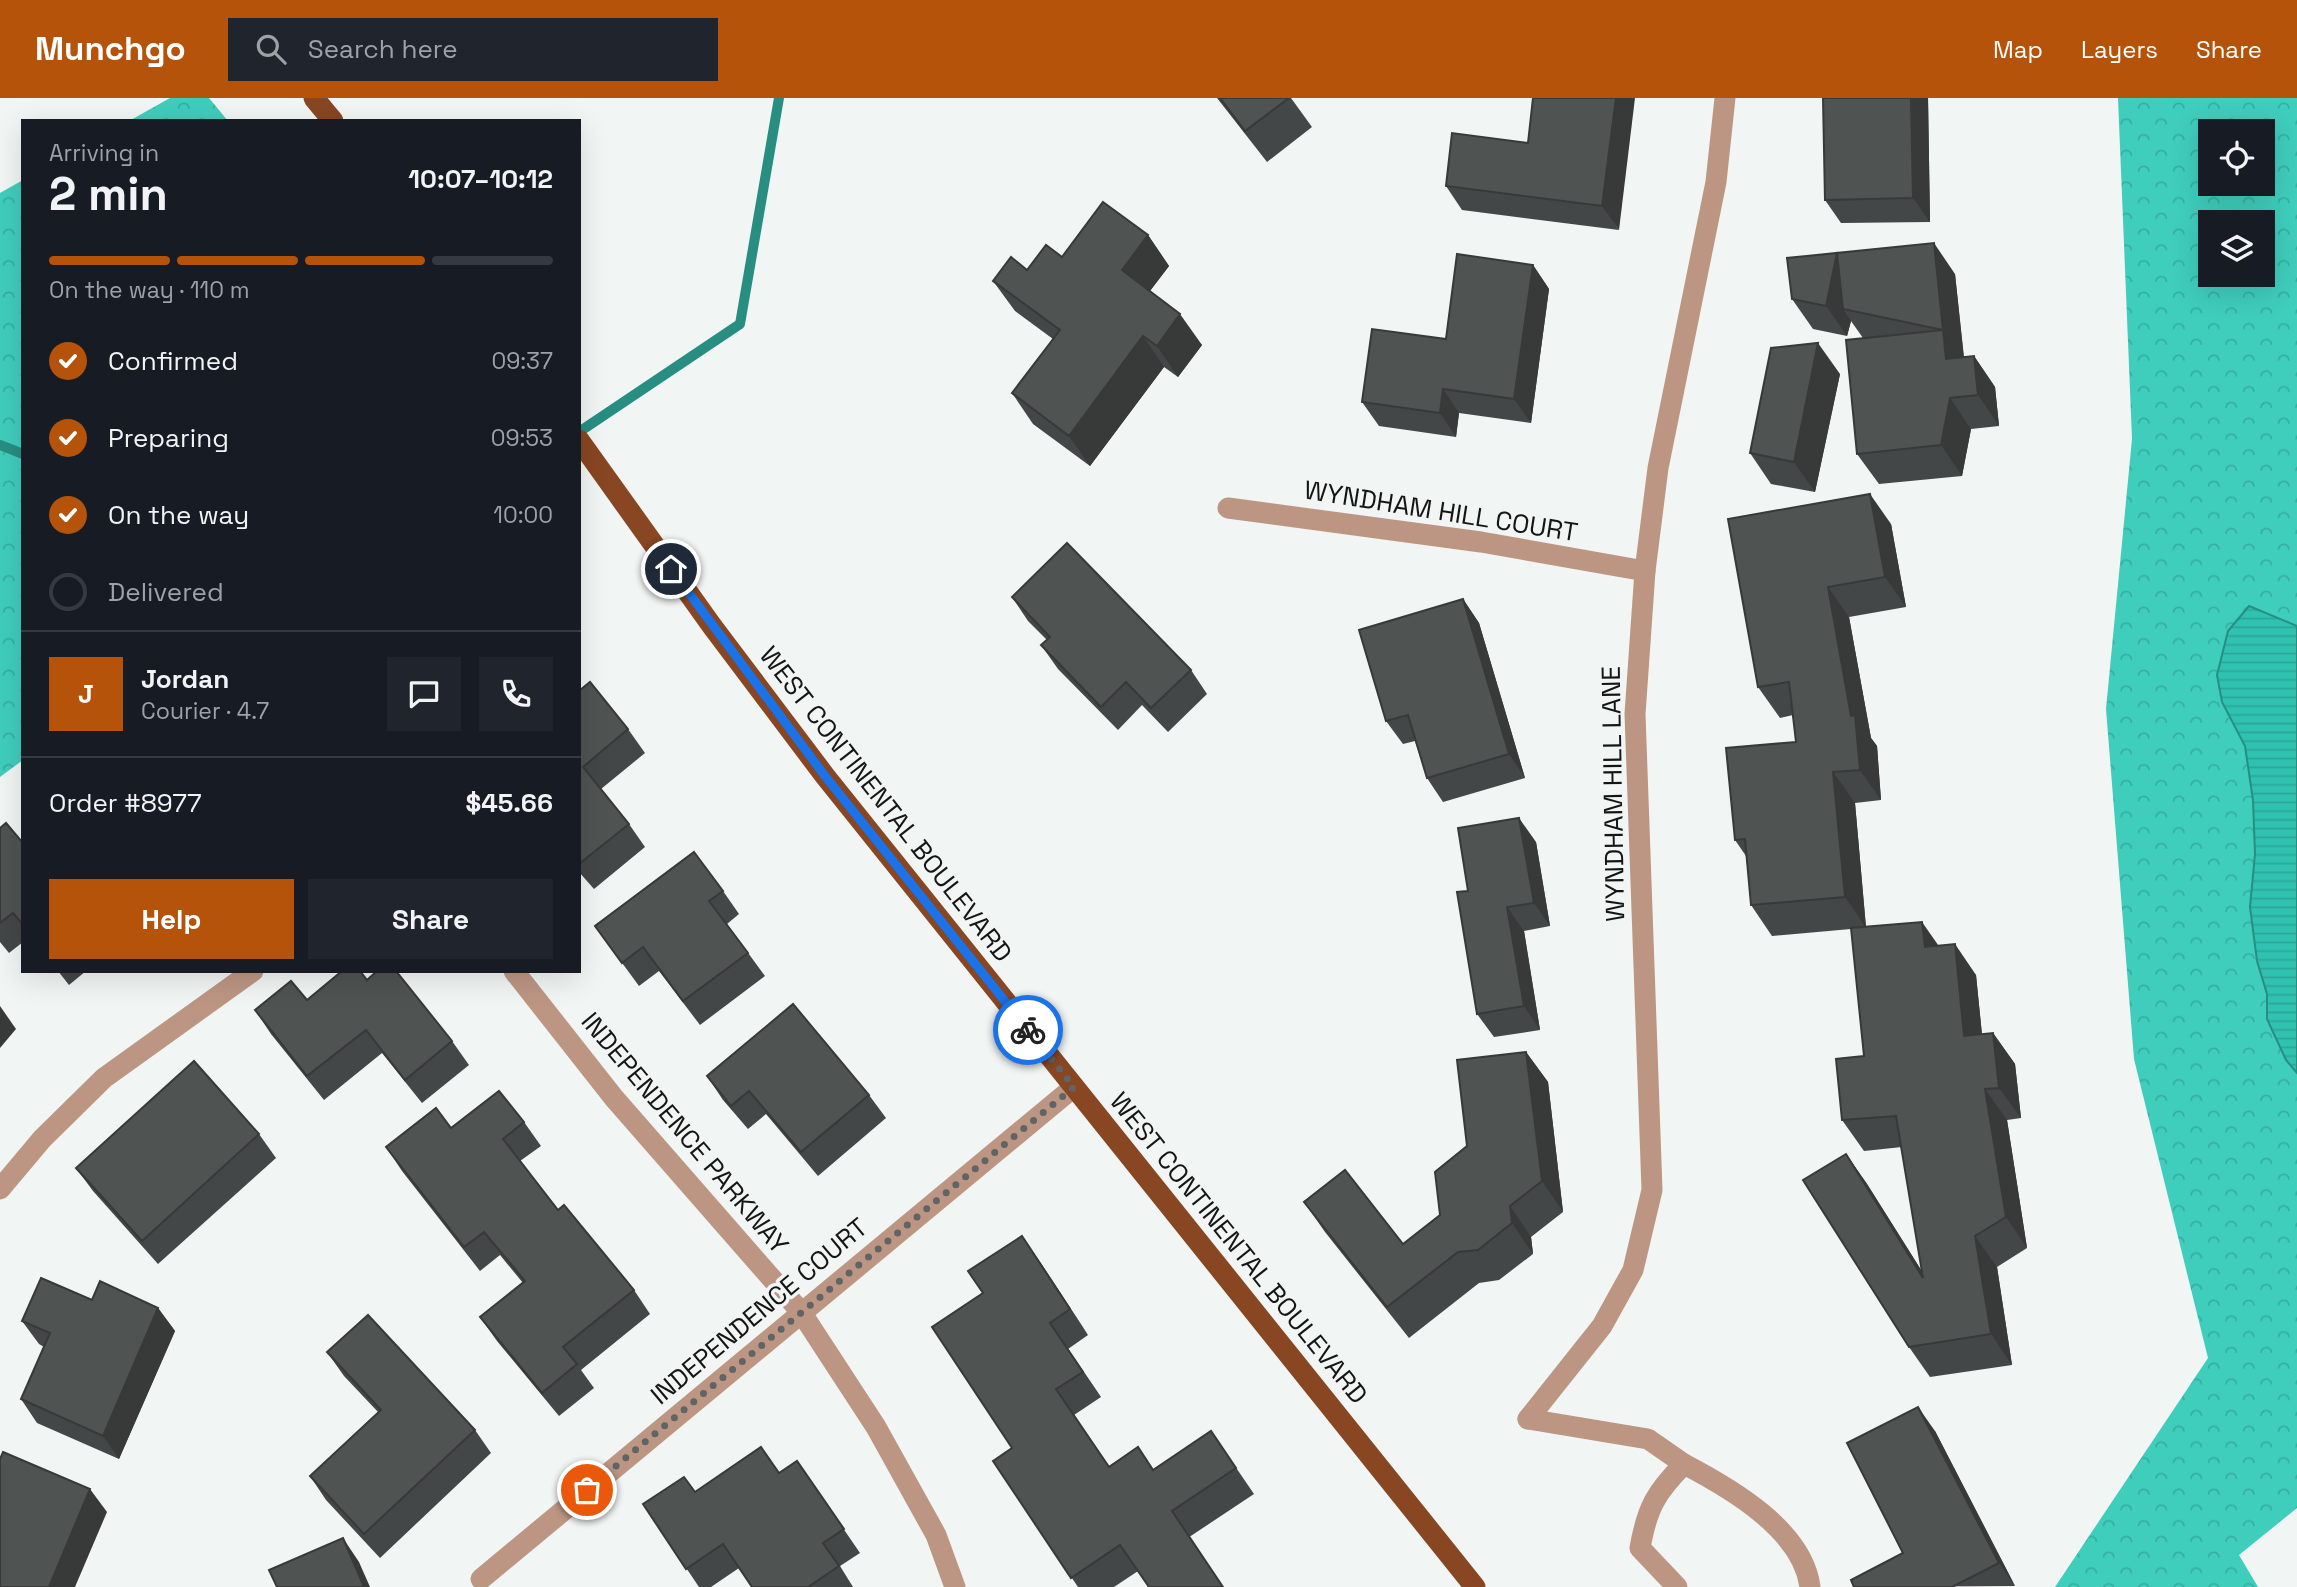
<!DOCTYPE html>
<html lang="en">
<head>
<meta charset="utf-8">
<style>
  :root { --surface:#171b24; --page:#20242c; --text:#f1f3f6; --muted:#9ea1a6; --line:#363941; --accent:#b45309 }
  body { margin:0; font-family:"Space Grotesk",sans-serif; background:var(--page); color:var(--text); height:100vh; display:flex; flex-direction:column; font-size:26px; white-space:nowrap }
  * { box-sizing:border-box; margin:0 }
  p { font-size:23px; color:var(--muted) }
  .icon { flex:none; width:38px; height:38px; fill:none; stroke:currentColor; stroke-width:2; stroke-linecap:round; stroke-linejoin:round }
  .map { position:relative; flex:1; overflow:hidden }
  .drawer { position:absolute; left:21px; top:21px; width:560px; height:854px; display:flex; flex-direction:column; background:var(--surface); border-radius:0px; box-shadow:0 7px 28px #0002 }
  .drawer>* { flex:none }
  .fabs { position:absolute; left:2198px; top:21px; display:grid; gap:14px }
  .fabs a { display:grid; place-items:center; width:77px; height:77px; border-radius:0px; background:var(--surface); box-shadow:0 7px 28px #0002; font-size:35px }
  .pin { position:absolute; display:grid; place-items:center; width:60px; height:60px; color:#fff; margin:-30px; border:4px solid #fff; border-radius:50%; box-shadow:0 2px 7px #0007 }
  .courier { position:absolute; display:grid; place-items:center; width:70px; height:70px; margin:-35px; border:5px solid #1a73e8; border-radius:50%; background:#fff; color:#222; box-shadow:0 2px 9px #0007 }
  .head em { font-style:normal; font-weight:700 }
  .head div { display:flex; flex-direction:column-reverse }
  .head { display:flex; align-items:center; justify-content:space-between; height:119px; padding:0 28px }
  h1 { font-size:46px; font-weight:700; line-height:52px }
  .bar { display:grid; grid-template-columns:repeat(4,1fr); gap:10px 7px; align-content:center; height:84px; padding:0 28px }
  .bar i { height:9px; border-radius:5px; background:var(--line) }
  .bar .selected { background:var(--accent) }
  .bar p { grid-column:span 4 }
  .line { display:flex; align-items:center; gap:18px; padding:0 28px; border-top:2px solid var(--line) }
  .line div { flex:1 }
  .round { display:grid; place-items:center; flex:none; width:74px; height:74px; border-radius:0px; background:var(--page) }
  ol { padding:0 28px; list-style:none }
  li { display:flex; align-items:center; gap:21px; height:77px }
  li p { margin-inline-start:auto }
  li .icon { padding:7px; border-radius:50%; background:var(--accent); color:#fff; stroke-width:4 }
  li:last-child { color:var(--muted) }
  li i { width:38px; height:38px; border:4px solid var(--line); border-radius:50% }
  .cta { display:flex; gap:14px; margin-top:auto; padding:14px 28px }
  .cta a { flex:1; height:80px; border-radius:0px; background:var(--accent); color:#fff; font-size:28px; font-weight:700; line-height:80px; text-align:center }
  .cta a+a { background:var(--page); color:var(--text) }
  header { display:flex; align-items:center; gap:42px; box-sizing:border-box; height:98px; padding:0 35px; background:var(--accent); color:#fff }
  header strong { font-size:33px }
  nav { display:flex; gap:38px; margin-inline-start:auto; font-size:24px }
  .search { width:490px; height:63px; background:var(--page); display:flex; align-items:center; gap:18px; box-sizing:border-box; padding:0 24px; border-radius:0px; color:var(--muted); font-size:26px }
  .map>svg:first-child { display:block }
  .forest { fill:url(#forest-crowns); fill-rule:evenodd }
  .water { fill:url(#water-rules); stroke:#288e82; stroke-width:2 }
  .lines { fill:none; stroke-linecap:round; stroke-linejoin:round }
  .stream { stroke:#288e82; stroke-width:10 }
  .minor { stroke:#bd9683; stroke-width:21 }
  .major { stroke:#884622; stroke-width:21 }
  .wall { fill:#444747 }
  .shaded-wall { fill:#373a39 }
  .building { fill:#4f5352; stroke:#373a39; stroke-width:2 }
  .done { stroke:#616464; stroke-width:7; stroke-dasharray:0 12.6 }
  .route { stroke:#1a73e8; stroke-width:9 }
  .labels { text-anchor:middle; stroke-width:7; stroke-linejoin:round; paint-order:stroke }
  .street-label { font-size:26px; fill:#141616; stroke:#f1f5f4 }
</style>
</head>
<body>
<header>
<strong>Munchgo</strong>
<div class="search"><svg class="icon" aria-label="search" viewBox="0 0 24 24"><circle cx="10" cy="10" r="6"/><path d="M15 15l6 6"/></svg>Search here</div>
<nav><a>Map</a><a>Layers</a><a>Share</a></nav>
</header>
<div class="map">
<svg width="2297" height="1489" viewBox="0 0 2297 1489">
  <defs>
    <pattern id="forest-crowns" width="20" height="18" patternUnits="userSpaceOnUse" patternTransform="scale(1.75)"><rect width="20" height="18" fill="#3fcdbc"/><path d="M2 6a3 3 0 1 1 6 0M12 15a3 3 0 1 1 6 0" fill="none" stroke="#36afa1"/></pattern>
    <pattern id="water-rules" width="6" height="5" patternUnits="userSpaceOnUse" patternTransform="scale(1.75)"><rect width="6" height="5" fill="#30c2b1"/><path d="M0 2.5h6" fill="none" stroke="#2aa698"/></pattern>
  </defs>
  <rect width="100%" height="100%" fill="#f1f5f4"/>
  <g class="forest">
    <polygon points="170,0 209,0 228,23 129,23"/>
    <path d="M2118,0H2297V1410L2239,1457L2258,1489H2055L2208,1260L2134,961L2106,611L2132,341ZM2210,33H2263V86H2210ZM2210,124H2263V177H2210Z"/>
    <polygon points="23,82 23,662 0,679 0,95"/>
  </g>
  <polygon class="water" points="2249,508 2297,528 2297,975 2286,962 2267,921 2267,896 2257,863 2250,809 2255,756 2253,702 2245,648 2222,604 2217,577 2228,533"/>
  <g class="lines">
    <g class="stream">
      <polyline points="579,334 740,226 779,0"/>
      <polyline points="0,347 23,356"/>
    </g>
    <g class="minor">
      <polyline points="1228,410 1481,444 1645,473"/>
      <polyline points="514,873 614,1000 801,1214 876,1329 936,1437 955,1489"/>
      <polyline points="0,1091 42,1041 104,980 253,873"/>
      <polyline points="1528,1321 1602,1228 1633,1172 1652,1092 1635,616 1645,473 1658,370 1716,84 1725,0"/>
      <polyline points="1528,1321 1648,1341 1684,1366"/>
      <polyline points="481,1481 1074,989"/>
      <path d="M1677,1489L1640,1450C1647,1410 1656,1394 1684,1366C1730,1390 1803,1432 1810,1489"/>
    </g>
    <g class="major">
      <polyline points="314,0 333,23"/>
      <polyline points="579,342 712,528 825,678 1475,1489"/>
    </g>
  </g>
  <g class="wall">
    <polygon points="1217,0 1291,0 1312,29 1267,64"/>
    <polygon points="1533,0 1619,132 1462,112 1446,88 1528,45"/>
    <polygon points="1823,0 1928,0 1930,124 1841,125 1825,102"/>
    <polygon points="1148,137 1169,168 1150,193 1202,247 1178,279 1164,269 1090,368 1033,326 1012,295 1053,241 1015,213 993,183 1027,172 1062,159"/>
    <polygon points="1533,167 1549,191 1531,325 1459,315 1456,339 1379,328 1362,304 1446,241"/>
    <polygon points="1955,176 1964,259 1974,258 1995,289 1999,328 1971,331 1962,378 1879,386 1857,356 1863,240 1851,223 1847,238 1813,231 1792,201"/>
    <polygon points="1840,276 1815,394 1771,386 1750,355"/>
    <polygon points="1728,421 1891,426 1906,509 1849,519 1871,640 1877,648 1881,702 1855,705 1866,829 1939,848 1976,877 1982,936 1993,935 2015,966 2021,1020 2007,1022 2027,1150 1997,1169 2012,1267 1930,1279 1909,1249 1846,1056 1867,1086 1923,1175 1902,1049 1864,1053 1842,1022 1864,958 1851,831 1772,838 1751,807 1746,758 1735,742 1796,644 1793,617 1780,620 1758,589"/>
    <polygon points="1012,499 1191,572 1207,596 1168,634 1142,607 1118,632 1058,571 1041,547 1047,542 1028,523"/>
    <polygon points="1463,501 1479,525 1525,680 1443,704 1427,680 1415,643 1403,646 1386,623"/>
    <polygon points="579,593 628,631 645,655 601,691 629,726 645,749 594,791 579,774"/>
    <polygon points="0,730 23,745 23,844 9,855 0,844"/>
    <polygon points="1536,744 1550,828 1524,833 1540,932 1494,939 1477,916 1468,793"/>
    <polygon points="723,793 739,816 727,826 765,878 700,927 659,873 639,888 595,828"/>
    <polygon points="58,873 86,873 69,887"/>
    <polygon points="367,882 452,943 469,967 422,1005 382,955 324,1002 271,936 255,912 307,902"/>
    <polygon points="1526,954 1548,984 1563,1114 1531,1139 1533,1156 1499,1182 1479,1185 1409,1240 1325,1134 1304,1104 1403,1146 1440,1117"/>
    <polygon points="707,978 869,997 886,1020 818,1078 766,1016 748,1031 723,1002"/>
    <polygon points="524,1024 541,1048 520,1063 558,1112 634,1192 650,1216 581,1272 594,1290 559,1318 497,1243 480,1219 523,1185 500,1157 480,1173 402,1073 386,1049 451,1030"/>
    <polygon points="259,1036 276,1060 158,1166 93,1093 76,1070"/>
    <polygon points="1040,1164 1088,1237 1068,1251 1101,1299 1074,1317 1109,1368 1138,1349 1154,1372 1211,1333 1254,1396 1114,1489 1078,1489 993,1363 1012,1350"/>
    <polygon points="158,1210 175,1233 119,1361 37,1325 21,1301 44,1249 39,1246 22,1223"/>
    <polygon points="327,1254 475,1332 491,1355 380,1460 326,1402 310,1378 378,1314 344,1278"/>
    <polygon points="1935,1333 2015,1488 1854,1489 1903,1455"/>
    <polygon points="797,1363 860,1455 840,1468 853,1489 752,1489 739,1470 711,1489 699,1489 643,1406 779,1375"/>
  </g>
  <g class="shaded-wall">
    <polygon points="1616,0 1635,0 1619,132 1602,108"/>
    <polygon points="1911,0 1928,0 1930,124 1913,100"/>
    <polygon points="1148,137 1169,168 1143,202 1122,172"/>
    <polygon points="1934,145 1955,176 1964,262 1943,232"/>
    <polygon points="1837,155 1843,211 1851,223 1847,238 1826,208"/>
    <polygon points="1533,167 1549,191 1531,325 1514,301"/>
    <polygon points="1180,216 1202,247 1178,279 1157,248"/>
    <polygon points="1943,232 1964,262 1946,261"/>
    <polygon points="1143,238 1164,269 1090,368 1069,338"/>
    <polygon points="1818,245 1840,276 1815,394 1794,364"/>
    <polygon points="1974,258 1995,289 1999,328 1978,297"/>
    <polygon points="1443,291 1459,315 1456,339 1440,315"/>
    <polygon points="1950,300 1971,331 1962,378 1941,347"/>
    <polygon points="1870,396 1891,426 1906,509 1885,479"/>
    <polygon points="1828,489 1849,519 1871,640 1877,648 1881,702 1860,672"/>
    <polygon points="1463,501 1479,525 1525,680 1509,656"/>
    <polygon points="1833,674 1855,705 1866,830 1845,799"/>
    <polygon points="1519,720 1536,744 1550,828 1534,805"/>
    <polygon points="1507,809 1524,833 1540,932 1524,908"/>
    <polygon points="1922,824 1943,854 1925,849"/>
    <polygon points="1955,846 1976,877 1985,968 1964,938"/>
    <polygon points="0,908 16,931 0,950"/>
    <polygon points="1993,935 2015,966 2021,1020 1999,990"/>
    <polygon points="1526,954 1548,984 1563,1114 1542,1083"/>
    <polygon points="1985,991 2007,1022 2027,1150 2006,1119"/>
    <polygon points="1846,1056 1867,1086 1945,1210 1923,1180"/>
    <polygon points="1510,1108 1531,1139 1533,1156 1512,1125"/>
    <polygon points="1022,1138 1040,1164 1088,1237 1070,1211"/>
    <polygon points="1975,1138 1997,1169 2012,1267 1991,1236"/>
    <polygon points="158,1210 175,1233 119,1361 103,1338"/>
    <polygon points="1050,1225 1068,1251 1101,1299 1083,1274"/>
    <polygon points="1918,1309 1935,1333 2015,1488 1999,1465"/>
    <polygon points="90,1391 107,1414 75,1489 49,1489"/>
    <polygon points="343,1440 359,1464 370,1489 364,1489"/>
  </g>
  <g class="building">
    <polygon points="1220,0 1289,0 1245,33"/>
    <polygon points="1533,0 1616,0 1602,108 1446,88 1452,35 1528,45"/>
    <polygon points="1823,0 1911,0 1913,100 1825,102"/>
    <polygon points="1103,104 1148,137 1122,172 1180,216 1157,248 1143,238 1069,338 1012,295 1060,232 993,183 1011,159 1027,172 1046,147 1062,159"/>
    <polygon points="1934,145 1943,232 1843,211 1837,155"/>
    <polygon points="1837,155 1826,208 1792,201 1787,160"/>
    <polygon points="1457,156 1533,167 1514,301 1443,291 1440,315 1362,304 1372,231 1446,241"/>
    <polygon points="1943,232 1946,261 1974,258 1978,297 1950,300 1941,347 1857,356 1846,242"/>
    <polygon points="1818,245 1794,364 1750,355 1771,250"/>
    <polygon points="1870,396 1885,479 1828,489 1851,618 1855,617 1860,672 1833,674 1845,799 1751,807 1745,741 1735,742 1726,650 1796,644 1789,584 1758,589 1728,421"/>
    <polygon points="1067,445 1191,572 1151,610 1126,584 1101,609 1041,547 1050,539 1012,499"/>
    <polygon points="1463,501 1509,656 1427,680 1408,617 1386,623 1359,532"/>
    <polygon points="590,584 628,631 583,669 629,726 579,766 579,593"/>
    <polygon points="1519,720 1534,805 1507,809 1524,908 1477,916 1457,794 1468,793 1458,730"/>
    <polygon points="6,725 23,745 23,827 13,815 0,825 0,730"/>
    <polygon points="694,754 723,793 709,803 748,855 683,903 643,849 622,865 595,828"/>
    <polygon points="1922,824 1925,849 1955,846 1964,938 1993,935 1999,990 1985,991 2006,1119 1975,1138 1991,1236 1909,1249 1803,1082 1846,1056 1923,1180 1896,1018 1842,1022 1836,961 1864,958 1851,830"/>
    <polygon points="342,873 360,873 367,882 377,873 396,873 452,943 405,982 366,932 307,978 255,912 291,883 307,902"/>
    <polygon points="793,906 869,997 801,1054 749,993 731,1008 707,978"/>
    <polygon points="1526,954 1542,1083 1510,1108 1512,1125 1478,1152 1458,1154 1387,1209 1304,1104 1345,1072 1403,1146 1440,1117 1435,1074 1467,1048 1457,962"/>
    <polygon points="194,963 259,1036 142,1143 76,1070"/>
    <polygon points="499,993 524,1024 503,1041 558,1112 564,1107 634,1192 563,1249 577,1266 542,1295 480,1219 525,1183 484,1134 464,1149 386,1049 436,1010 451,1030"/>
    <polygon points="1022,1138 1070,1211 1050,1225 1083,1274 1056,1291 1109,1369 1138,1349 1153,1372 1211,1333 1236,1370 1172,1413 1223,1489 1149,1489 1120,1447 1071,1480 993,1363 1012,1350 932,1229 983,1195 968,1173"/>
    <polygon points="41,1180 92,1202 100,1183 158,1210 103,1338 21,1301 50,1235 22,1223"/>
    <polygon points="368,1217 475,1332 364,1436 310,1378 381,1312 327,1254"/>
    <polygon points="1918,1309 1999,1465 1952,1489 1854,1489 1851,1482 1903,1455 1847,1345"/>
    <polygon points="761,1349 779,1375 797,1363 844,1431 823,1445 839,1468 808,1489 752,1489 723,1446 686,1471 643,1406 684,1379 695,1394"/>
    <polygon points="3,1354 90,1391 49,1489 0,1489 0,1361"/>
    <polygon points="343,1440 364,1489 277,1489 269,1472"/>
  </g>
  <g class="lines">
    <polyline class="done" points="587,1392 1074,989 1028,932"/>
    <polyline class="route" points="671,471 825,678 1028,932"/>
  </g>
  <g class="labels">
    <g class="street-label">
      <text transform="translate(1441 413) rotate(9)" y="9">WYNDHAM HILL COURT</text>
      <text transform="translate(1613 696) rotate(-91)" y="9">WYNDHAM HILL LANE</text>
      <text transform="translate(886 706) rotate(52)" y="9">WEST CONTINENTAL BOULEVARD</text>
      <text transform="translate(685 1035) rotate(50)" y="9">INDEPENDENCE PARKWAY</text>
      <text transform="translate(1239 1150) rotate(51)" y="9">WEST CONTINENTAL BOULEVARD</text>
      <text transform="translate(759 1213) rotate(-40)" y="9">INDEPENDENCE COURT</text>
    </g>
  </g>
</svg>
<div class="fabs">
<a><svg class="icon" aria-label="locate" viewBox="0 0 24 24"><circle cx="12" cy="12" r="6"/><path d="M12 2v4M12 18v4M2 12h4M18 12h4"/></svg></a>
<a><svg class="icon" aria-label="layers" viewBox="0 0 24 24"><path d="M12 4l9 5-9 5-9-5zM3 14l9 5 9-5"/></svg></a>
</div>
<div class="pin" style="left:587px;top:1392px;background:#ea580c"><svg class="icon" aria-label="bag" viewBox="0 0 24 24"><path d="M5 8h14l-1 12H6zM9 8a3 3 0 0 1 6 0"/></svg></div>
<div class="pin" style="left:671px;top:471px;background:#1f2937"><svg class="icon" aria-label="home" viewBox="0 0 24 24"><path d="M3 11l9-7 9 7M6 9v11h12V9"/></svg></div>
<div class="courier" style="left:1028px;top:932px"><svg class="icon" aria-label="bike" viewBox="0 0 24 24"><circle cx="6" cy="16" r="4"/><circle cx="18" cy="16" r="4"/><path d="M6 16l4-8h5l3 8M10 8l3 8H6M13 5h3"/></svg></div>
<section class="drawer">
<div class="head"><div><h1>2 min</h1><p>Arriving in</p></div><em>10:07–10:12</em></div>
<div class="bar"><i class="selected"></i><i class="selected"></i><i class="selected"></i><i></i><p>On the way · 110 m</p></div>
<ol>
<li><svg class="icon" aria-label="check" viewBox="0 0 24 24"><path d="M5 12l5 5 9-10"/></svg>Confirmed<p>09:37</p></li>
<li><svg class="icon" aria-label="check" viewBox="0 0 24 24"><path d="M5 12l5 5 9-10"/></svg>Preparing<p>09:53</p></li>
<li><svg class="icon" aria-label="check" viewBox="0 0 24 24"><path d="M5 12l5 5 9-10"/></svg>On the way<p>10:00</p></li>
<li><i></i>Delivered</li>
</ol>
<div class="line" style="height:126px"><b class="round" style="background:var(--accent);color:#fff">J</b><div><b>Jordan</b><p>Courier · 4.7</p></div><a class="round"><svg class="icon" aria-label="chat" viewBox="0 0 24 24"><path d="M4 5h16v11H9l-5 4z"/></svg></a><a class="round"><svg class="icon" aria-label="phone" viewBox="0 0 24 24"><path d="M5 4h4l2 5-3 2q2 4 5 5l2-3 5 2v4C11 20 4 13 5 4z"/></svg></a></div>
<div class="line" style="height:91px"><div>Order #8977</div><b>$45.66</b></div>
<div class="cta"><a>Help</a><a>Share</a></div>
</section>
</div>
</body>
</html>
